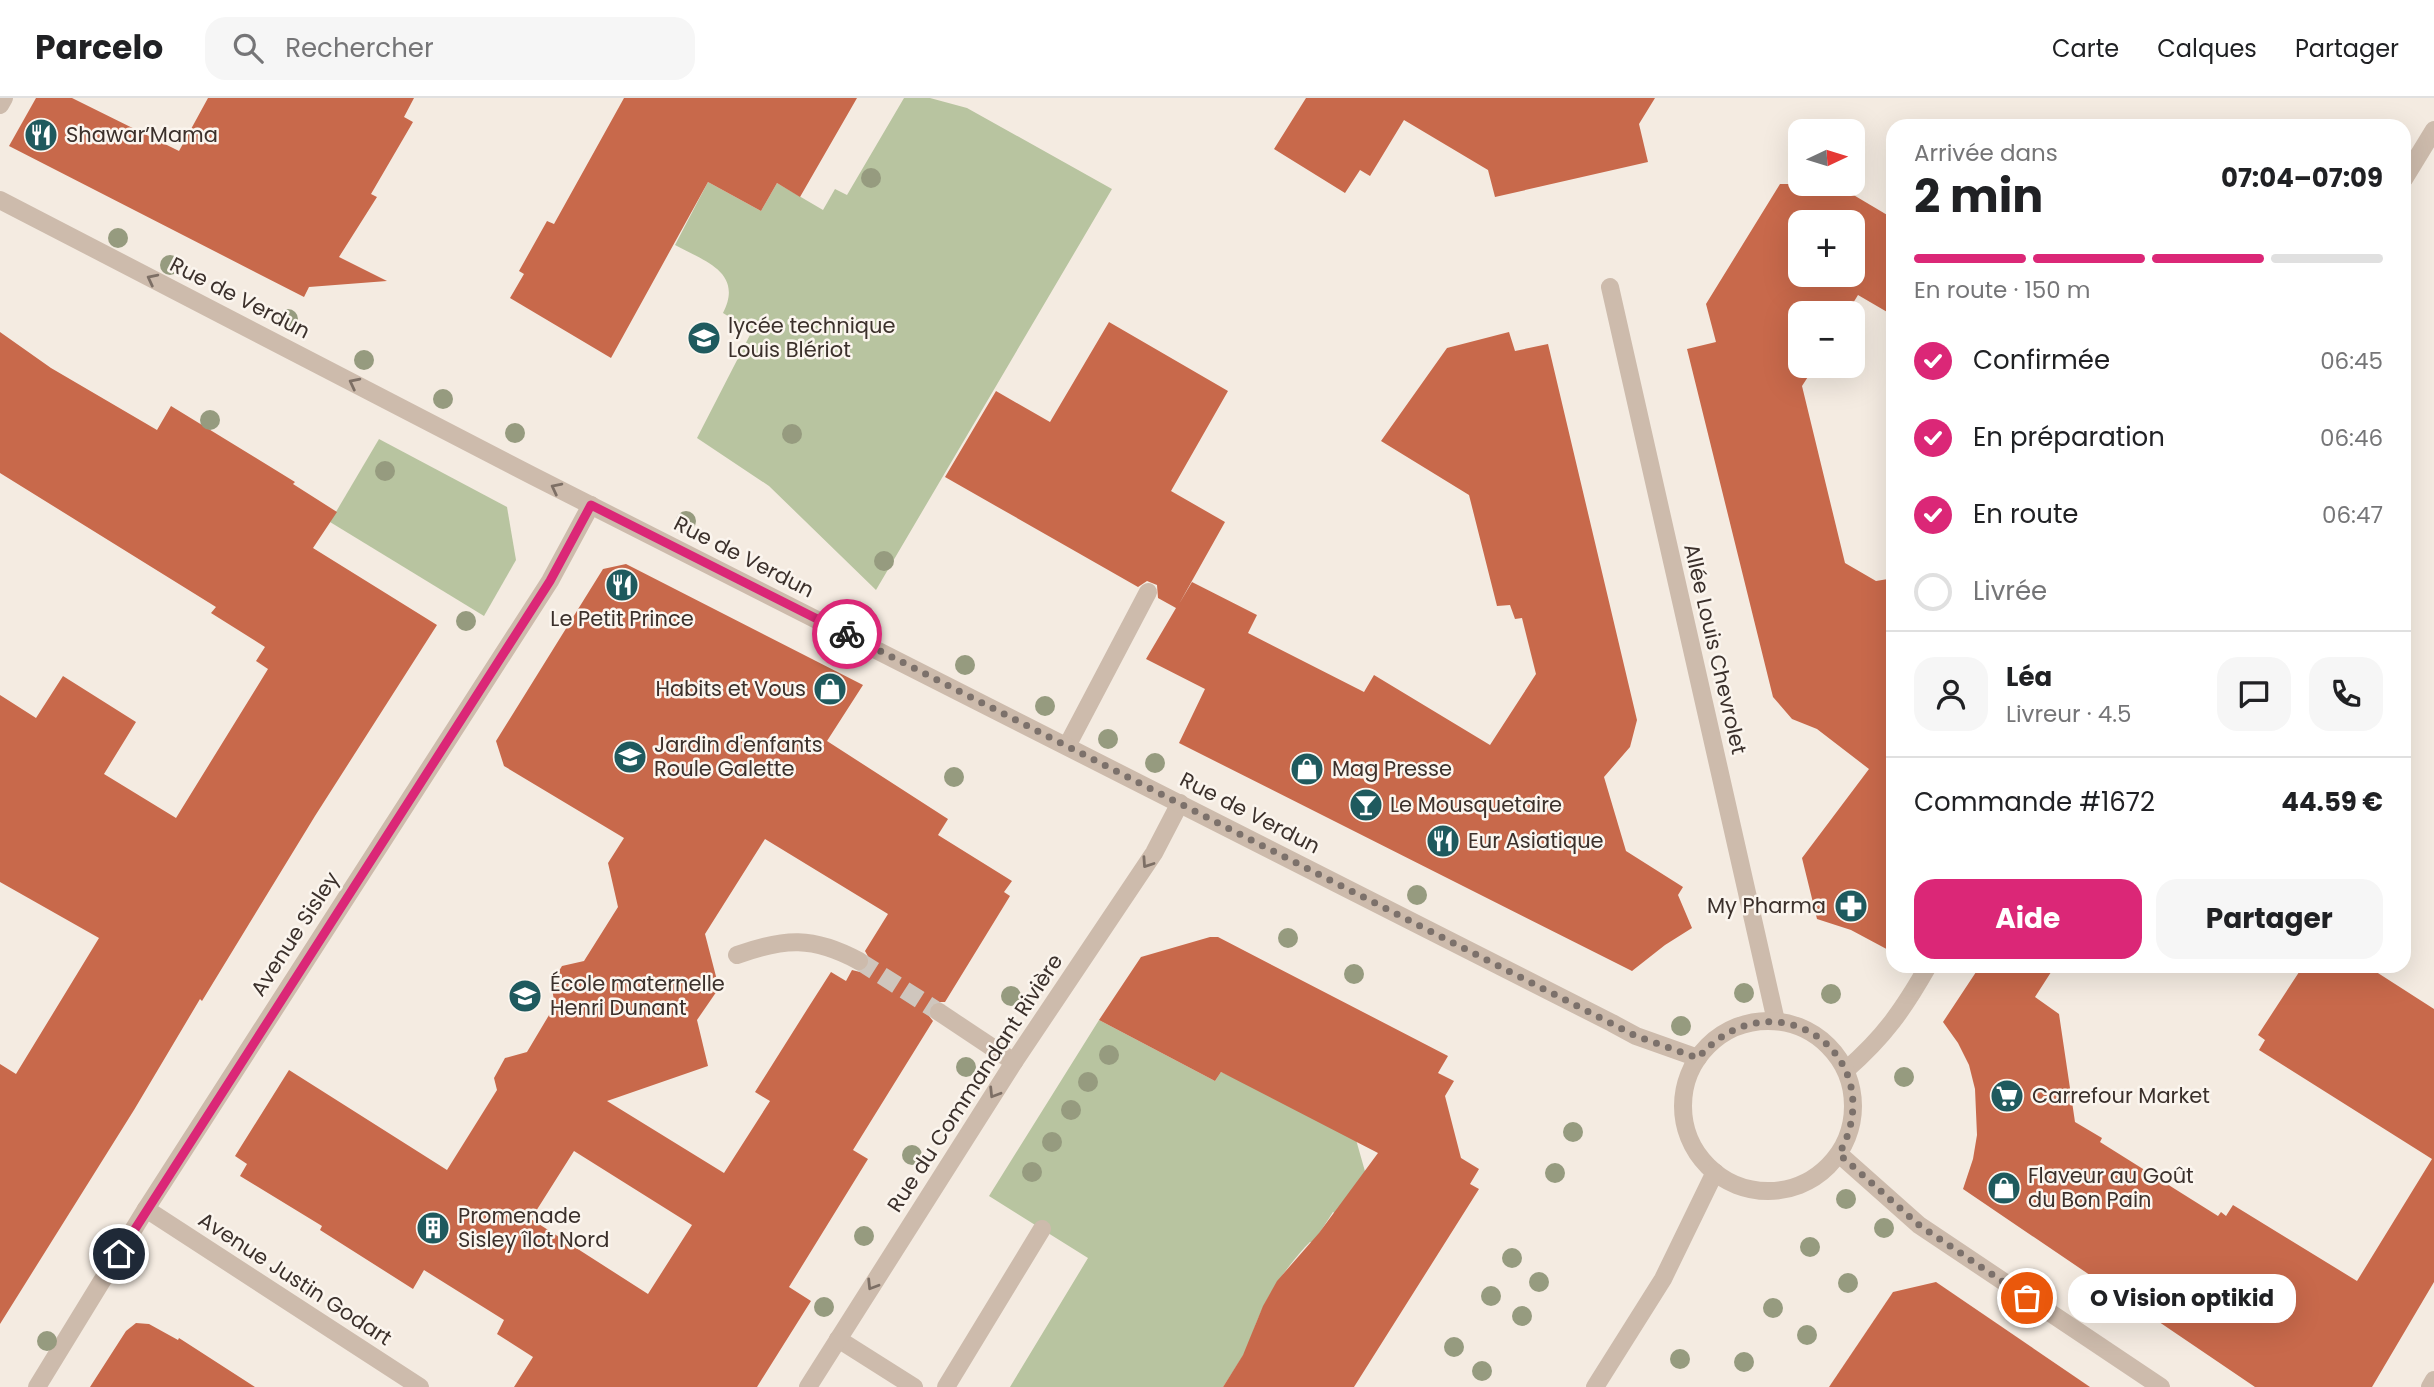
<!DOCTYPE html>
<html lang="fr">
<head>
<meta charset="utf-8">
<style>
  :root { --surface:#fff; --page:#f6f6f6; --text:#202124; --muted:#757577; --line:#e0e0e0; --accent:#db2777 }
  body { margin:0; font-family:Poppins,sans-serif; background:var(--page); color:var(--text); height:100vh; display:flex; flex-direction:column; font-size:26px; white-space:nowrap }
  * { box-sizing:border-box; margin:0 }
  p { font-size:23px; color:var(--muted) }
  .icon { flex:none; width:38px; height:38px; fill:none; stroke:currentColor; stroke-width:2; stroke-linecap:round; stroke-linejoin:round }
  .map { position:relative; flex:1; overflow:hidden }
  .drawer { position:absolute; left:1886px; top:21px; width:525px; height:854px; display:flex; flex-direction:column; background:var(--surface); border-radius:21px; box-shadow:0 7px 28px #0002 }
  .drawer>* { flex:none }
  .needle { width:46px; rotate:86deg }
  .buttons { position:absolute; left:1788px; top:21px; display:grid; gap:14px }
  .buttons a { display:grid; place-items:center; width:77px; height:77px; border-radius:14px; background:var(--surface); box-shadow:0 7px 28px #0002; font-size:35px }
  .pin { position:absolute; display:grid; place-items:center; width:60px; height:60px; color:#fff; margin:-30px; border:4px solid #fff; border-radius:50%; box-shadow:0 2px 7px #0007 }
  .courier { position:absolute; display:grid; place-items:center; width:70px; height:70px; margin:-35px; border:5px solid #db2777; border-radius:50%; background:#fff; color:#222; box-shadow:0 2px 9px #0007 }
  .bubble { position:absolute; height:49px; border-radius:21px; background:var(--surface); box-shadow:0 7px 28px #0002; font-size:23px; font-weight:700; line-height:49px; text-align:center }
  .head em { font-style:normal; font-weight:700 }
  .head div { display:flex; flex-direction:column-reverse }
  .head { display:flex; align-items:center; justify-content:space-between; height:119px; padding:0 28px }
  h1 { font-size:46px; font-weight:700; line-height:52px }
  .bar { display:grid; grid-template-columns:repeat(4,1fr); gap:10px 7px; align-content:center; height:84px; padding:0 28px }
  .bar i { height:9px; border-radius:5px; background:var(--line) }
  .bar .selected { background:var(--accent) }
  .bar p { grid-column:span 4 }
  .line { display:flex; align-items:center; gap:18px; padding:0 28px; border-top:2px solid var(--line) }
  .line div { flex:1 }
  .round { display:grid; place-items:center; flex:none; width:74px; height:74px; border-radius:21px; background:var(--page) }
  ol { padding:0 28px; list-style:none }
  li { display:flex; align-items:center; gap:21px; height:77px }
  li p { margin-inline-start:auto }
  li .icon { padding:7px; border-radius:50%; background:var(--accent); color:#fff; stroke-width:4 }
  li:last-child { color:var(--muted) }
  li i { width:38px; height:38px; border:4px solid var(--line); border-radius:50% }
  .action { display:flex; gap:14px; margin-top:auto; padding:14px 28px }
  .action a { flex:1; height:80px; border-radius:21px; background:var(--accent); color:#fff; font-size:28px; font-weight:700; line-height:80px; text-align:center }
  .action a+a { background:var(--page); color:var(--text) }
  header { display:flex; align-items:center; gap:42px; box-sizing:border-box; height:98px; padding:0 35px; background:var(--surface); border-bottom:2px solid var(--line) }
  header strong { font-size:33px }
  nav { display:flex; gap:38px; margin-inline-start:auto; font-size:24px }
  .search { width:490px; height:63px; background:var(--page); display:flex; align-items:center; gap:18px; box-sizing:border-box; padding:0 24px; border-radius:21px; color:var(--muted); font-size:26px }
  .map>svg:first-child { display:block }
  .green { fill:#b8c4a0 }
  .building { fill:#c8694b; fill-rule:evenodd }
  .lines { fill:none; stroke-linecap:round; stroke-linejoin:round }
  .pedestrian-tunnel { stroke:#cfc6bd; stroke-width:18; stroke-dasharray:18 9; stroke-linecap:butt }
  .service { stroke:#cdbbac; stroke-width:18 }
  .pedestrian { stroke:#cdbbac; stroke-width:18 }
  .minor { stroke:#cdbbac; stroke-width:18 }
  .tertiary { stroke:#cdbbac; stroke-width:18 }
  .tree { fill:#969b7f }
  .oneway { stroke:#7d6f65 }
  .done { stroke:#7c716b; stroke-width:7; stroke-dasharray:0 12.6 }
  .route { stroke:#db2777; stroke-width:9 }
  .labels { text-anchor:middle; stroke-width:5; stroke-linejoin:round; paint-order:stroke }
  .poi-label { font-size:21px; fill:#3b302b; stroke:#fbf5ee; text-anchor:start }
  .street-label { font-size:21px; fill:#3b302b; stroke:#fbf5ee }
</style>
</head>
<body>
<header>
<strong>Parcelo</strong>
<div class="search"><svg class="icon" aria-label="search" viewBox="0 0 24 24"><circle cx="10" cy="10" r="6"/><path d="M15 15l6 6"/></svg>Rechercher</div>
<nav><a>Carte</a><a>Calques</a><a>Partager</a></nav>
</header>
<div class="map">
<svg width="2434" height="1289" viewBox="0 0 2434 1289">
  <rect width="100%" height="100%" fill="#f4ebe1"/>
  <g class="green">
    <path d="M904,0H930L967,10L1112,91L876,492L769,388L697,340L752,233L723,215C744,174 704,163 675,147L708,84L761,113L777,85L823,112L835,91L847,97Z"/>
    <polygon points="379,341 507,409 516,462 484,518 330,424"/>
    <path d="M1099,922L1215,983L1221,974L1353,1031L1368,1084L1344,1122L1333,1114L1313,1145L1310,1144L1305,1149C1281,1176 1263,1203 1252,1237L1255,1239L1223,1289H1010L1088,1160L989,1098Z"/>
  </g>
  <g class="building">
    <polygon points="36,0 72,0 179,53 208,0 414,0 404,19 413,24 371,96 377,99 339,159 387,183 309,189 304,199 9,48"/>
    <polygon points="624,0 857,0 800,99 777,85 761,113 708,84 611,260 510,200 524,176 519,173 547,123 554,126"/>
    <polygon points="1306,0 1655,0 1639,26 1648,64 1495,99 1488,72 1404,22 1370,78 1360,72 1345,95 1274,51"/>
    <path d="M1780,86H1835L1894,121V218L1858,197L1847,215H1801V268H1815L1802,288L1845,465L1876,483L1894,480V855L1851,832L1817,821L1802,760L1869,671L1817,631L1792,621L1773,599L1687,251L1716,244L1706,206ZM1801,124H1853V177H1801Z"/>
    <polygon points="1109,224 1228,293 1171,393 1225,424 1179,506 1192,484 1257,517 1248,535 1364,594 1374,577 1490,647 1536,576 1522,520 1515,521 1510,507 1497,508 1469,397 1381,343 1447,250 1509,234 1515,253 1548,246 1637,622 1630,649 1604,679 1626,753 1683,789 1678,797 1692,830 1665,847 1632,873 1179,645 1205,591 1146,561 1176,510 1158,500 1157,487 1147,483 1138,489 945,379 996,293 1050,324"/>
    <polygon points="0,234 51,270 157,332 171,308 295,384 293,386 337,414 313,450 437,527 315,718 202,903 200,901 134,1012 0,1226 0,966 16,976 99,840 0,784 0,597 36,620 63,578 136,624 104,676 176,720 268,571 256,563 265,549 211,515 216,509 0,375"/>
    <path d="M626,466L863,587L827,643L948,721L938,737L1012,783L1004,794L1010,798L945,904H935L929,908V918L933,923L853,1052L868,1061L789,1189L811,1203L757,1289H514L533,1259L497,1236L504,1222L424,1172L413,1191L320,1132L322,1128L240,1078L247,1066L235,1058L289,972L447,1072L497,992L494,980L505,960L527,954L555,907L551,886L562,868L584,863L618,809L608,765L624,740L504,668L496,643L603,471ZM765,741L888,816L865,853L870,862L869,869L860,874L852,872L846,883L831,874L808,910L755,994L770,1003L724,1075L607,1003L708,968L697,922L719,890L705,836ZM574,1053L692,1127L648,1196L531,1121Z"/>
    <polygon points="1210,839 1218,839 1448,958 1438,975 1454,983 1445,998 1461,1060 1479,1071 1470,1086 1479,1091 1354,1289 1223,1289 1243,1257 1263,1208 1277,1183 1319,1135 1378,1055 1221,974 1215,983 1099,922 1141,859"/>
    <polygon points="1980,868 2055,868 2035,899 2059,916 2075,1024 2102,1040 2100,1044 2218,1118 2221,1114 2226,1118 2233,1107 2357,1183 2432,1061 2259,952 2265,942 2258,937 2303,868 2367,868 2434,911 2434,1184 2372,1289 2255,1289 1963,1091 1973,1061 1977,1037 1975,991 1969,967 1958,945 1943,924"/>
    <polygon points="1936,1184 2090,1289 1829,1289 1893,1194"/>
    <polygon points="136,1225 149,1226 178,1242 179,1240 255,1289 90,1289 126,1233"/>
  </g>
  <g class="lines">
    <polyline class="pedestrian-tunnel" points="859,863 939,914"/>
    <g class="service">
      <polyline points="1067,648 1148,494"/>
      <polyline points="838,1241 914,1289"/>
      <polyline points="946,1289 1042,1131"/>
    </g>
    <g class="pedestrian">
      <polyline points="1610,189 1776,923"/>
      <path d="M737,857C784,840 813,838 859,863"/>
      <polyline points="939,914 1014,964"/>
    </g>
    <g class="minor">
      <polyline points="0,7 4,0"/>
      <polyline points="2404,81 2434,32"/>
      <path d="M1846,972C1884,939 1903,912 1928,868"/>
      <polyline points="146,1111 420,1289"/>
      <polyline points="37,1289 146,1111 550,483 591,407"/>
      <polyline points="808,1289 1014,964 1154,755 1180,705"/>
      <polyline points="2430,1289 2434,1282"/>
    </g>
    <g class="tertiary">
      <polyline points="0,102 533,378 1612,925 1636,938 1698,960"/>
      <circle cx="1768" cy="1008" r="85"/>
      <polyline points="1839,1056 1919,1127 2161,1289"/>
      <polyline points="1595,1289 1663,1181 1715,1074"/>
    </g>
  </g>
  <g class="tree">
    <circle cx="871" cy="80" r="10"/>
    <circle cx="118" cy="140" r="10"/>
    <circle cx="170" cy="167" r="10"/>
    <circle cx="288" cy="221" r="10"/>
    <circle cx="364" cy="262" r="10"/>
    <circle cx="443" cy="301" r="10"/>
    <circle cx="210" cy="322" r="10"/>
    <circle cx="515" cy="335" r="10"/>
    <circle cx="792" cy="336" r="10"/>
    <circle cx="385" cy="373" r="10"/>
    <circle cx="686" cy="423" r="10"/>
    <circle cx="884" cy="463" r="10"/>
    <circle cx="864" cy="517" r="10"/>
    <circle cx="466" cy="523" r="10"/>
    <circle cx="965" cy="567" r="10"/>
    <circle cx="1045" cy="608" r="10"/>
    <circle cx="1108" cy="641" r="10"/>
    <circle cx="1155" cy="665" r="10"/>
    <circle cx="954" cy="679" r="10"/>
    <circle cx="1417" cy="797" r="10"/>
    <circle cx="1288" cy="840" r="10"/>
    <circle cx="1354" cy="876" r="10"/>
    <circle cx="1744" cy="895" r="10"/>
    <circle cx="1831" cy="896" r="10"/>
    <circle cx="1011" cy="898" r="10"/>
    <circle cx="1681" cy="928" r="10"/>
    <circle cx="1109" cy="957" r="10"/>
    <circle cx="966" cy="969" r="10"/>
    <circle cx="1904" cy="979" r="10"/>
    <circle cx="1088" cy="984" r="10"/>
    <circle cx="1071" cy="1012" r="10"/>
    <circle cx="1573" cy="1034" r="10"/>
    <circle cx="1052" cy="1044" r="10"/>
    <circle cx="912" cy="1057" r="10"/>
    <circle cx="1032" cy="1074" r="10"/>
    <circle cx="1555" cy="1075" r="10"/>
    <circle cx="1846" cy="1101" r="10"/>
    <circle cx="1884" cy="1130" r="10"/>
    <circle cx="864" cy="1138" r="10"/>
    <circle cx="1810" cy="1149" r="10"/>
    <circle cx="1512" cy="1160" r="10"/>
    <circle cx="1539" cy="1184" r="10"/>
    <circle cx="1848" cy="1185" r="10"/>
    <circle cx="1491" cy="1198" r="10"/>
    <circle cx="824" cy="1209" r="10"/>
    <circle cx="1773" cy="1210" r="10"/>
    <circle cx="1522" cy="1218" r="10"/>
    <circle cx="1807" cy="1237" r="10"/>
    <circle cx="47" cy="1243" r="10"/>
    <circle cx="1454" cy="1249" r="10"/>
    <circle cx="1680" cy="1261" r="10"/>
    <circle cx="1744" cy="1264" r="10"/>
    <circle cx="1482" cy="1273" r="10"/>
  </g>
  <defs><path id="oneway-chevron" d="M-2-3.5L2.5 0L-2 3.5" fill="none" stroke-width="1.6" stroke-linecap="round" stroke-linejoin="round" transform="scale(1.75)"/></defs>
  <g class="oneway">
    <use href="#oneway-chevron" transform="translate(152 181) rotate(-153)"/>
    <use href="#oneway-chevron" transform="translate(354 285) rotate(-153)"/>
    <use href="#oneway-chevron" transform="translate(556 390) rotate(-153)"/>
    <use href="#oneway-chevron" transform="translate(1147 765) rotate(124)"/>
    <use href="#oneway-chevron" transform="translate(994 995) rotate(122)"/>
    <use href="#oneway-chevron" transform="translate(872 1187) rotate(122)"/>
  </g>
  <g class="lines">
    <path class="done" d="M847,536L1636,938L1698,960C1773,873 1894,958 1839,1056L1919,1127L2027,1200"/>
    <polyline class="route" points="119,1156 550,483 591,407 847,536"/>
  </g>
  <defs>
    <symbol id="restaurant-disc" viewBox="-11 -11 22 22"><circle r="9.5" fill="#1f5a5e" stroke="#fbf5ee"/><path d="M-5-6h1v4h1v-4h1v4h1v-4h1v5L-1.5 .5V6h-2V.5L-5-1ZM5-6V6H3V1.5H1.5Q1.5-4 5-6Z" fill="#fff"/></symbol>
    <symbol id="school-disc" viewBox="-11 -11 22 22"><circle r="9.5" fill="#1f5a5e" stroke="#fbf5ee"/><path d="M0-5L7-2L0 1L-7-2ZM-4 1L0 2.5L4 1V4Q0 6-4 4Z" fill="#fff"/></symbol>
    <symbol id="shop-disc" viewBox="-11 -11 22 22"><circle r="9.5" fill="#1f5a5e" stroke="#fbf5ee"/><path d="M-5-2.5h2.3a2.7 3.5 0 0 1 5.4 0H5L5.5 6h-11ZM-1.5-2.5h3a1.5 2.3 0 0 0-3 0Z" fill="#fff"/></symbol>
    <symbol id="bar-disc" viewBox="-11 -11 22 22"><circle r="9.5" fill="#1f5a5e" stroke="#fbf5ee"/><path d="M-6-5H6L.8 .8V4.5H3.5V6h-7V4.5H-.8V.8Z" fill="#fff"/></symbol>
    <symbol id="pharmacy-disc" viewBox="-11 -11 22 22"><circle r="9.5" fill="#1f5a5e" stroke="#fbf5ee"/><path d="M-2-6h4v4h4v4h-4v4h-4v-4h-4v-4h4Z" fill="#fff"/></symbol>
    <symbol id="supermarket-disc" viewBox="-11 -11 22 22"><circle r="9.5" fill="#1f5a5e" stroke="#fbf5ee"/><path d="M-6-5.5h2.5l.6 2H6L4.5 2H-2.5L-4.4-4H-6ZM-1.5 3.2a1.3 1.3 0 1 0 .1 0ZM3 3.2a1.3 1.3 0 1 0 .1 0Z" fill="#fff"/></symbol>
    <symbol id="building-disc" viewBox="-11 -11 22 22"><circle r="9.5" fill="#1f5a5e" stroke="#fbf5ee"/><path d="M-4-6H4V6H1V3H-1V6H-4ZM-2.5-4.3h1.7v1.8h-1.7ZM.8-4.3h1.7v1.8H.8ZM-2.5-1h1.7V.8h-1.7ZM.8-1h1.7V.8H.8Z" fill="#fff"/></symbol>
  </defs>
  <g fill-rule="evenodd">
    <use href="#restaurant-disc" x="22" y="18" width="38" height="38"/>
    <use href="#school-disc" x="685" y="221" width="38" height="38"/>
    <use href="#restaurant-disc" x="603" y="468" width="38" height="38"/>
    <use href="#shop-disc" x="811" y="572" width="38" height="38"/>
    <use href="#school-disc" x="611" y="640" width="38" height="38"/>
    <use href="#shop-disc" x="1288" y="652" width="38" height="38"/>
    <use href="#bar-disc" x="1347" y="688" width="38" height="38"/>
    <use href="#restaurant-disc" x="1424" y="724" width="38" height="38"/>
    <use href="#pharmacy-disc" x="1832" y="789" width="38" height="38"/>
    <use href="#school-disc" x="506" y="879" width="38" height="38"/>
    <use href="#supermarket-disc" x="1988" y="979" width="38" height="38"/>
    <use href="#shop-disc" x="1985" y="1071" width="38" height="38"/>
    <use href="#building-disc" x="414" y="1111" width="38" height="38"/>
  </g>
  <g class="labels">
    <g class="poi-label">
      <text x="66" y="44">Shawar’Mama</text>
      <text x="728" y="235">lycée technique<tspan x="728" dy="24">Louis Blériot</tspan></text>
      <text x="622" y="528" text-anchor="middle">Le Petit Prince</text>
      <text x="806" y="598" text-anchor="end">Habits et Vous</text>
      <text x="654" y="654">Jardin d'enfants<tspan x="654" dy="24">Roule Galette</tspan></text>
      <text x="1332" y="678">Mag Presse</text>
      <text x="1390" y="714">Le Mousquetaire</text>
      <text x="1468" y="750">Eur Asiatique</text>
      <text x="1826" y="815" text-anchor="end">My Pharma</text>
      <text x="550" y="893">École maternelle<tspan x="550" dy="24">Henri Dunant</tspan></text>
      <text x="2032" y="1005">Carrefour Market</text>
      <text x="2028" y="1085">Flaveur au Goût<tspan x="2028" dy="24">du Bon Pain</tspan></text>
      <text x="458" y="1125">Promenade<tspan x="458" dy="24">Sisley îlot Nord</tspan></text>
    </g>
    <g class="street-label">
      <text transform="translate(240 200) rotate(27)" y="7">Rue de Verdun</text>
      <text transform="translate(744 459) rotate(27)" y="7">Rue de Verdun</text>
      <text transform="translate(1715 551) rotate(77)" y="7">Allée Louis Chevrolet</text>
      <text transform="translate(1250 715) rotate(27)" y="7">Rue de Verdun</text>
      <text transform="translate(295 836) rotate(-57)" y="7">Avenue Sisley</text>
      <text transform="translate(975 985) rotate(-57)" y="7">Rue du Commandant Rivière</text>
      <text transform="translate(295 1181) rotate(33)" y="7">Avenue Justin Godart</text>
    </g>
  </g>
</svg>
<div class="buttons">
<a><svg class="needle" viewBox="-14 -14 28 28"><path d="M0-13l5 13h-10z" fill="#e53935"/><path d="M0 13l5-13h-10z" fill="#757577"/></svg></a>
<a>+</a>
<a>−</a>
</div>
<div class="pin" style="left:2027px;top:1200px;background:#ea580c"><svg class="icon" aria-label="bag" viewBox="0 0 24 24"><path d="M5 8h14l-1 12H6zM9 8a3 3 0 0 1 6 0"/></svg></div>
<div class="pin" style="left:119px;top:1156px;background:#1f2937"><svg class="icon" aria-label="home" viewBox="0 0 24 24"><path d="M3 11l9-7 9 7M6 9v11h12V9"/></svg></div>
<div class="courier" style="left:847px;top:536px"><svg class="icon" aria-label="bike" viewBox="0 0 24 24"><circle cx="6" cy="16" r="4"/><circle cx="18" cy="16" r="4"/><path d="M6 16l4-8h5l3 8M10 8l3 8H6M13 5h3"/></svg></div>
<div class="bubble" style="left:2068px;top:1176px;width:228px">O Vision optikid</div>
<section class="drawer">
<div class="head"><div><h1>2 min</h1><p>Arrivée dans</p></div><em>07:04–07:09</em></div>
<div class="bar"><i class="selected"></i><i class="selected"></i><i class="selected"></i><i></i><p>En route · 150 m</p></div>
<ol>
<li><svg class="icon" aria-label="check" viewBox="0 0 24 24"><path d="M5 12l5 5 9-10"/></svg>Confirmée<p>06:45</p></li>
<li><svg class="icon" aria-label="check" viewBox="0 0 24 24"><path d="M5 12l5 5 9-10"/></svg>En préparation<p>06:46</p></li>
<li><svg class="icon" aria-label="check" viewBox="0 0 24 24"><path d="M5 12l5 5 9-10"/></svg>En route<p>06:47</p></li>
<li><i></i>Livrée</li>
</ol>
<div class="line" style="height:126px"><a class="round"><svg class="icon" aria-label="person" viewBox="0 0 24 24"><circle cx="12" cy="8" r="4"/><path d="M4 21q1-7 8-7t8 7"/></svg></a><div><b>Léa</b><p>Livreur · 4.5</p></div><a class="round"><svg class="icon" aria-label="chat" viewBox="0 0 24 24"><path d="M4 5h16v11H9l-5 4z"/></svg></a><a class="round"><svg class="icon" aria-label="phone" viewBox="0 0 24 24"><path d="M5 4h4l2 5-3 2q2 4 5 5l2-3 5 2v4C11 20 4 13 5 4z"/></svg></a></div>
<div class="line" style="height:91px"><div>Commande #1672</div><b>44.59 €</b></div>
<div class="action"><a>Aide</a><a>Partager</a></div>
</section>
</div>
</body>
</html>
